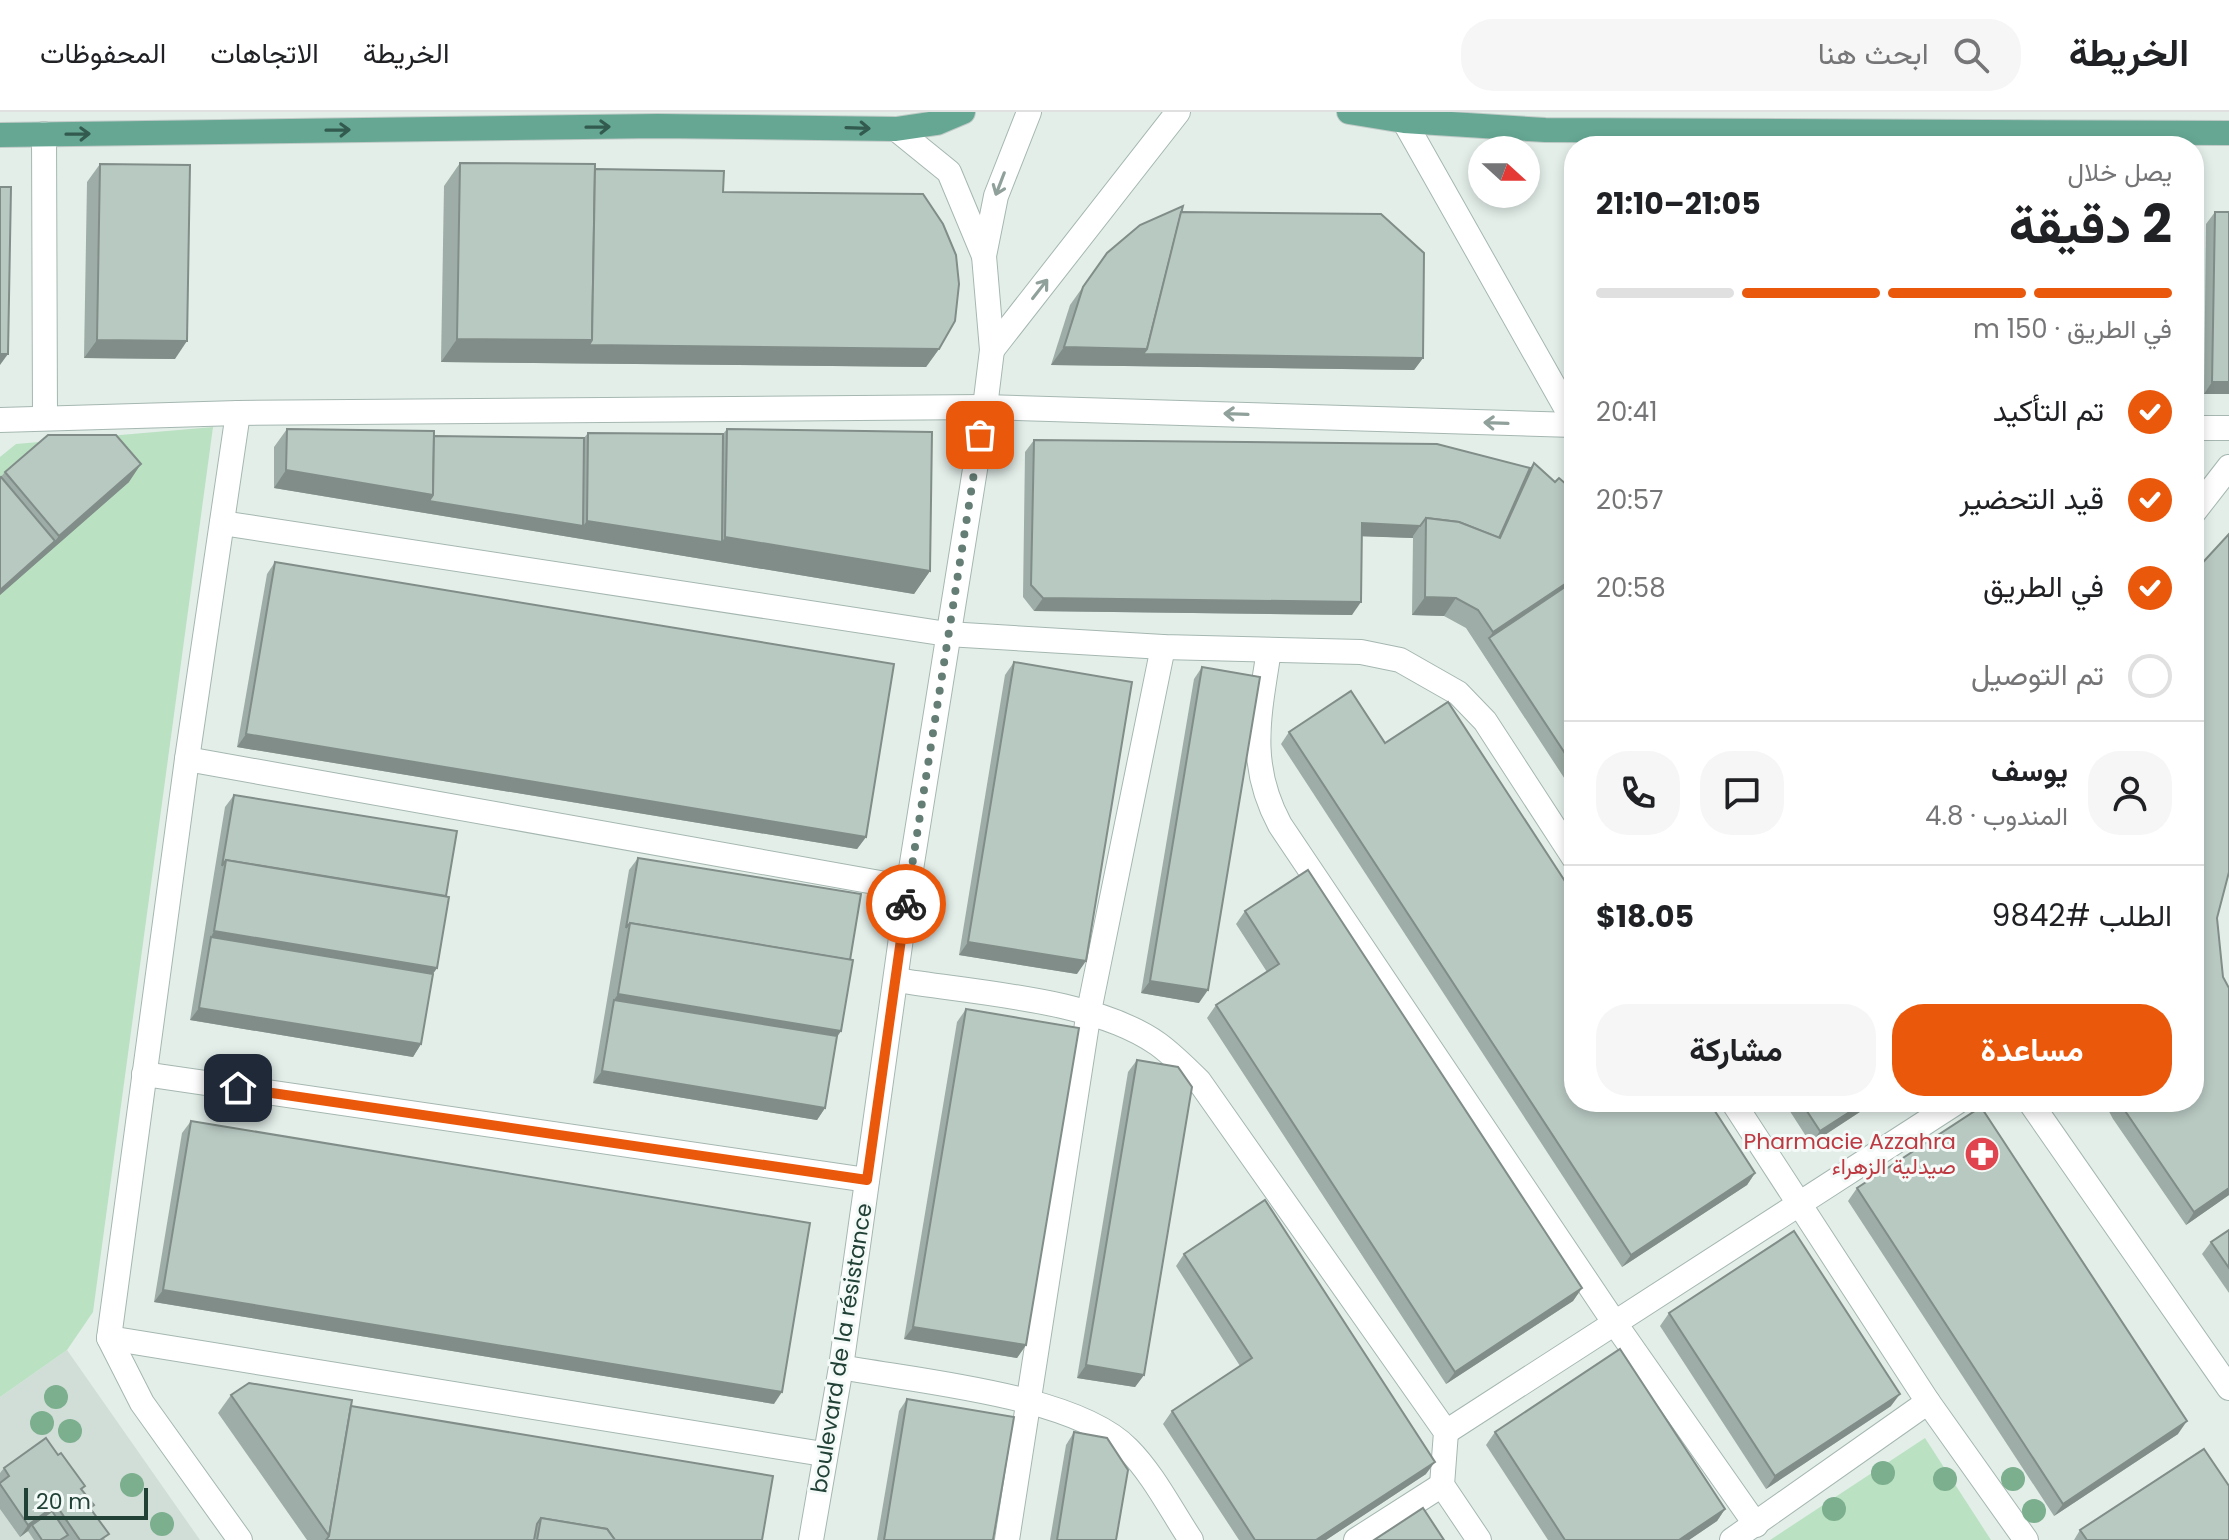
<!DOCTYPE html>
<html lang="ar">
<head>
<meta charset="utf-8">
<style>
  :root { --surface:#fff; --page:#f6f6f6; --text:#202124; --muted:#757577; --line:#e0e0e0; --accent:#ea580c }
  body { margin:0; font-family:Poppins,Vazirmatn,sans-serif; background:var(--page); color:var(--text); direction:rtl; height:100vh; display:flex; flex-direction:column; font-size:30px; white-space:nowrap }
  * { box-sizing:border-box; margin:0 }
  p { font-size:26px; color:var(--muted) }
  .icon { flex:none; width:44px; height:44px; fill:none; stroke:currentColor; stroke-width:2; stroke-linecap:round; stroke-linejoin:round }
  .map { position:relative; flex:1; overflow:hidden; direction:ltr }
  .drawer { position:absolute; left:1564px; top:24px; width:640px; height:976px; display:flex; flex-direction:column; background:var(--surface); border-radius:32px; box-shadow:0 4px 12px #0003; direction:rtl }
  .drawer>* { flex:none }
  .needle { width:52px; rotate:111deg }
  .buttons { position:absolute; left:1468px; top:24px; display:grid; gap:16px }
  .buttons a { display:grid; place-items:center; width:72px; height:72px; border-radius:50%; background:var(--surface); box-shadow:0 4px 12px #0003; font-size:40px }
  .scale { position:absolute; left:24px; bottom:20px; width:124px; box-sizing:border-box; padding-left:8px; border:4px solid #214137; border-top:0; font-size:22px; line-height:28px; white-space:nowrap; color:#214137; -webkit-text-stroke:6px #f4faf7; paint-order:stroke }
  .pin { position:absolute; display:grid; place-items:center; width:68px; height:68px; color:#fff; margin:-34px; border-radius:16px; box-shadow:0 4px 12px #0006 }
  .courier { position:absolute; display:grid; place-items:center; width:80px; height:80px; margin:-40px; border:6px solid #ea580c; border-radius:50%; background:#fff; color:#222; box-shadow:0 2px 10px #0007 }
  .summary em { font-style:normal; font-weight:700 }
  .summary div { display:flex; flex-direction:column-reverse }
  .summary { display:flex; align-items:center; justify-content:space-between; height:136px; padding:0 32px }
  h1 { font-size:52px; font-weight:700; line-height:60px }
  .bar { display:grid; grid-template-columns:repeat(4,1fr); gap:12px 8px; align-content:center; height:96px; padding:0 32px }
  .bar i { height:10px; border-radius:6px; background:var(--line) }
  .bar .selected { background:var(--accent) }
  .bar p { grid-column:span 4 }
  .line { display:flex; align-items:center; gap:20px; padding:0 32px; border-top:2px solid var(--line) }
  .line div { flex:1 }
  .round { display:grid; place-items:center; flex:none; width:84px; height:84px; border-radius:32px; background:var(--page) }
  ol { padding:0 32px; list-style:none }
  li { display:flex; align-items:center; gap:24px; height:88px }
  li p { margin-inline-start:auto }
  li .icon { padding:8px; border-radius:50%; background:var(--accent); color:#fff; stroke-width:4 }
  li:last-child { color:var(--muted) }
  li i { width:44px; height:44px; border:4px solid var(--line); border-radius:50% }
  .action { display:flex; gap:16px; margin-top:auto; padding:16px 32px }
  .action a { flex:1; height:92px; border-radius:32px; background:var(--accent); color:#fff; font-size:32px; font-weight:700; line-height:92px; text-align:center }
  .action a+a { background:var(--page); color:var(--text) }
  header { display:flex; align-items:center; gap:48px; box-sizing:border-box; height:112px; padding:0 40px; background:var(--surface); border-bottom:2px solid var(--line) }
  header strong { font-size:38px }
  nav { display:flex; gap:44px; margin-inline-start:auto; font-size:28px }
  .search { width:560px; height:72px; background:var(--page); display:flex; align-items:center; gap:20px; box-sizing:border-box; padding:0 28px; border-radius:32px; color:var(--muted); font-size:30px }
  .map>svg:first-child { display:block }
  .built { fill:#d1ded8 }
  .green { fill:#bbe1c3 }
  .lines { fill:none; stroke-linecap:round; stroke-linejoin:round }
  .street-casing { stroke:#a5b7b0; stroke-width:26 }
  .primary-casing { stroke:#c1cac7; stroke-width:26 }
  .street { stroke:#fff; stroke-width:24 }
  .primary { stroke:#65a793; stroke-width:24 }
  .tree { fill:#7caf8e }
  .wall { fill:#9eada7 }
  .shaded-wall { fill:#818d88 }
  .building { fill:#b8c9c2; stroke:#818d88; stroke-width:2 }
  .oneway { stroke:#325a4e }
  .oneway2 { stroke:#90a09b }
  .done { stroke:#657e75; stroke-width:8; stroke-dasharray:0 14.4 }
  .route { stroke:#ea580c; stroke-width:10 }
  .labels { text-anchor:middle; stroke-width:6; stroke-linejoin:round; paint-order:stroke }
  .health-label { font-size:22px; fill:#be3a42; stroke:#f4faf7; text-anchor:end }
  .street-label { font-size:22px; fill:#214137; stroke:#f4faf7 }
</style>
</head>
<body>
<header>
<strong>الخريطة</strong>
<div class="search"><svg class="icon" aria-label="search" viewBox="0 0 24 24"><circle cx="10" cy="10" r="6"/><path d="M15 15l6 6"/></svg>ابحث هنا</div>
<nav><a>الخريطة</a><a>الاتجاهات</a><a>المحفوظات</a></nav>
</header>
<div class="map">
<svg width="2229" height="1428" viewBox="0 0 2229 1428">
  <rect width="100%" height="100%" fill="#e3eee9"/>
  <polygon class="built" points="67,1238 200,1428 0,1428 0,1285"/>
  <g class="green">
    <polygon points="213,315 93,1200 67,1238 0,1285 0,345 16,332"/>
    <polygon points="1925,1326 1991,1428 1770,1428"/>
  </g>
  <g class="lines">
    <defs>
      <g id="street">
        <polyline points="1399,0 1574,310"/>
        <polyline points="896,17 949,60 984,144"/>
        <polyline points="44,22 45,304"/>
        <polyline points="992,238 1178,0"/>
        <polyline points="238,301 187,647 109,1226 142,1291 240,1428"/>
        <polyline points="0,308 238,301 985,295 1574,313"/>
        <polyline points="2194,316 2229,316"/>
        <polyline points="2194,400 2229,355"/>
        <polyline points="222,411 947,522 1163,535 1361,540 1400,548 1458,581 1485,609 1574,746"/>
        <path d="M1269,538C1259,604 1247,652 1280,713L1616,1213L1756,1413"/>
        <polyline points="187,647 908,776"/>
        <path d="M897,868C974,881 1095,887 1158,932C1173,943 1186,956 1199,969L1446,1320L1442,1373L1479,1428"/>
        <polyline points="144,962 867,1068"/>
        <polyline points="1733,990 1928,1290 2026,1428"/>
        <polyline points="2030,990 2229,1276"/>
        <polyline points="109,1226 823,1342"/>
        <path d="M841,1255C915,1269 1076,1283 1128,1337C1153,1362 1171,1398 1191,1428"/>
        <polyline points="1446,1320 1957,990"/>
        <polyline points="811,1428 841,1255 908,776 985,295 992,238 984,144 996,84 1029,0"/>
        <polyline points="1007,1428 1089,899 1163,535"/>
        <polyline points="1356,1428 1442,1373"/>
        <polyline points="1732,1428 1928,1290"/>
      </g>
      <g id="primary">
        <polyline points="1349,0 1404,9 1545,18 2229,21"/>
        <polyline points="0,23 658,14 896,17 937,11 963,0"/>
      </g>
    </defs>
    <use href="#street" class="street-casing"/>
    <use href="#primary" class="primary-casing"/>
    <use href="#street" class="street"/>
    <use href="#primary" class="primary"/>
  </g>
  <g class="tree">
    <circle cx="56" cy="1285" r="12"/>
    <circle cx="42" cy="1311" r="12"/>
    <circle cx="70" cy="1319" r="12"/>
    <circle cx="1883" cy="1361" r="12"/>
    <circle cx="1945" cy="1367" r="12"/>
    <circle cx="2013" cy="1367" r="12"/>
    <circle cx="132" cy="1373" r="12"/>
    <circle cx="1834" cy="1397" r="12"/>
    <circle cx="2034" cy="1399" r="12"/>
    <circle cx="162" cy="1412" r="12"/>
  </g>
  <g class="wall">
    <polygon points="460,51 595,57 723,80 939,237 926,255 441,250 444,74"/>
    <polygon points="100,52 175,247 84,246 87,70"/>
    <polygon points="1181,100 1423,246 1414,258 1051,253 1070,193 1107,141"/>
    <polygon points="2215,100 2229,282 2204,282 2206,112"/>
    <polygon points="287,317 434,324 584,326 588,321 723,322 727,317 930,459 914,482 274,376 274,335"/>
    <polygon points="1034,328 1530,356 1534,351 1555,370 1574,379 1574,681 1466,516 1444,504 1412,503 1413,426 1362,424 1352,503 1034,499 1023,485 1025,340"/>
    <polygon points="5,360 129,370 0,483 0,366"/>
    <polygon points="275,450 866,725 857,737 237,635 267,462"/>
    <polygon points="1014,550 1077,862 959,843 1005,563"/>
    <polygon points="1202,555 1199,891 1141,881 1194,567"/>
    <polygon points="1289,620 1385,631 1755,1061 1747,1073 1622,1155 1281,632"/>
    <polygon points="234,683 446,784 437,856 433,862 421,932 413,945 190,908 225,695"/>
    <polygon points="638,746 850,848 841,919 837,924 825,996 817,1008 593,971 629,758"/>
    <polygon points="1245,799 1582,1176 1573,1189 1446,1272 1207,906 1216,893 1267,860 1236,812"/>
    <polygon points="2217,806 2223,865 2229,876 2229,1083 2186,1113 2113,1007 2104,990 2194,990"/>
    <polygon points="966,897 1026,1233 1017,1246 904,1227 957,910"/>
    <polygon points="1137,948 1144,1263 1135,1275 1077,1266 1128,960"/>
    <polygon points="1784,990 1875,990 1811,1032"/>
    <polygon points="191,1009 774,1292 154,1190 182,1021"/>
    <polygon points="1857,1076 2178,1322 2054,1404 1848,1089"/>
    <polygon points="2229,1118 2229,1181 2202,1142 2211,1130"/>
    <polygon points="1184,1142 1426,1362 1326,1428 1239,1428 1163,1312 1172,1299 1240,1254 1176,1154"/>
    <polygon points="1669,1201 1891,1294 1766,1377 1660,1214"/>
    <polygon points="231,1283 351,1294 762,1428 307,1428 218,1301"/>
    <polygon points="907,1287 993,1428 877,1428 899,1299"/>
    <polygon points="1074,1320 1116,1428 1050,1428 1066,1333"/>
    <polygon points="1495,1320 1725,1397 1717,1409 1689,1428 1548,1428 1486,1333"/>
    <polygon points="4,1356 82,1378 105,1428 34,1428 28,1419 20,1425 0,1397 0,1361"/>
    <polygon points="2080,1418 2229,1428 2074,1428"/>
  </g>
  <g class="shaded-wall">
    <polygon points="457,227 592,228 939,237 926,255 441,250"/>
    <polygon points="97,228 187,229 175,247 84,246"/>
    <polygon points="1064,235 1147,237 1423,246 1414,258 1051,253"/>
    <polygon points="0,242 8,242 0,253"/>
    <polygon points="2212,270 2229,270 2229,282 2204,282"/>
    <polygon points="141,352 129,370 0,483 0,478 55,429 59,424"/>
    <polygon points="286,358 433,383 583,414 587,409 722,430 725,425 930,459 914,482 274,376"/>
    <polygon points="1362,411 1420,414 1413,424 1413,426 1353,424"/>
    <polygon points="1574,466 1574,476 1489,526 1493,520"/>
    <polygon points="1425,485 1456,486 1444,504 1412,503"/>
    <polygon points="1043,486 1361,490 1352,503 1034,499"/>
    <polygon points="246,622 866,725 857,737 237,635"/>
    <polygon points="214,819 437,856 424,874 211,825"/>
    <polygon points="968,830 1086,849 1077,862 959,843"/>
    <polygon points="1150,869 1208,878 1199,891 1141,881"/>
    <polygon points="618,882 841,919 829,937 614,888"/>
    <polygon points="199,896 421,932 413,945 190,908"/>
    <polygon points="602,959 825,996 817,1008 593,971"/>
    <polygon points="1865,990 1875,990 1811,1032 1820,1019"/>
    <polygon points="1755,1061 1747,1073 1622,1155 1631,1143"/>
    <polygon points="2229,1076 2229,1083 2186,1113 2194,1100"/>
    <polygon points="1582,1176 1573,1189 1446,1272 1455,1260"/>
    <polygon points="163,1178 782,1280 774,1292 154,1190"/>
    <polygon points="913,1215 1026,1233 1017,1246 904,1227"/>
    <polygon points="1086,1253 1144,1263 1135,1275 1077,1266"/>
    <polygon points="1900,1282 1891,1294 1766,1377 1775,1364"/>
    <polygon points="2187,1309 2178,1322 2054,1404 2063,1392"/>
    <polygon points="1435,1350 1426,1362 1326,1428 1316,1428"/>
    <polygon points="56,1393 47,1405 32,1413 28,1419 20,1425 28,1413"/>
    <polygon points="1725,1397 1717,1409 1689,1428 1679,1428"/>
  </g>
  <g class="building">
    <polygon points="460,51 595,52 592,228 457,227"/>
    <polygon points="100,52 190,53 187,229 97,228"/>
    <polygon points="595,57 724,59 723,80 923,82 943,112 956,143 959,172 955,209 939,237 589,233 592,228"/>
    <polygon points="0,75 11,75 8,242 0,242"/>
    <polygon points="1183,94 1147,237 1064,235 1083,175 1107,141 1140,113"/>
    <polygon points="1181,100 1381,102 1424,141 1423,246 1143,242 1147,237"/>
    <polygon points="2215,100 2229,100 2229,270 2212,270"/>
    <polygon points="287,317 434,319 433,383 286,358"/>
    <polygon points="727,317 932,320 930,459 725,425"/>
    <polygon points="588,321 723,322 722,430 587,409"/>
    <polygon points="48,323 116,323 141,352 59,424 5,360"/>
    <polygon points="434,324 584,326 583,414 429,389 433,383"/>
    <polygon points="1034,328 1437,332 1530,356 1499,426 1459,410 1426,406 1420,414 1362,411 1361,490 1043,486 1031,473"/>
    <polygon points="1534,351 1555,370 1559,366 1574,379 1574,466 1493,520 1478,498 1456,486 1425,485 1426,406 1459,410 1500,426"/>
    <polygon points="1,365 55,429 0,478 0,366"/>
    <polygon points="2229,422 2229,760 2217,806 2223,865 2229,876 2229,1076 2194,1100 2119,990 2194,990 2194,460"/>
    <polygon points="275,450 894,552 866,725 246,622"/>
    <polygon points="1574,469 1574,655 1489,526"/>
    <polygon points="1014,550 1132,570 1086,849 968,830"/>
    <polygon points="1202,555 1260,565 1208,878 1150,869"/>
    <polygon points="1351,579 1385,631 1448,590 1574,783 1574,990 1709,990 1755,1061 1631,1143 1289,620"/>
    <polygon points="234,683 457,719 446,784 226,748 222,754"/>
    <polygon points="638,746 861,782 850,848 630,811 626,816"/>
    <polygon points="226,748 449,785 437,856 214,819"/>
    <polygon points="1308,758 1582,1176 1455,1260 1216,893 1279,852 1245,799"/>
    <polygon points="630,811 853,848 841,919 618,882"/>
    <polygon points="211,825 433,862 421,932 199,896"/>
    <polygon points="614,888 837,924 825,996 602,959"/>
    <polygon points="966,897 1079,916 1026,1233 913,1215"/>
    <polygon points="1137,948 1178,955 1192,975 1144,1263 1086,1253"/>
    <polygon points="1801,990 1865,990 1820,1019"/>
    <polygon points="1981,995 2187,1309 2063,1392 1857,1076"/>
    <polygon points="191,1009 810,1111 782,1280 163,1178"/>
    <polygon points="1265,1088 1435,1350 1316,1428 1255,1428 1172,1299 1252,1246 1184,1142"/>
    <polygon points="2229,1118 2229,1156 2211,1130"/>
    <polygon points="1794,1119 1900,1282 1775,1364 1669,1201"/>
    <polygon points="1620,1237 1725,1397 1679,1428 1565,1428 1495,1320"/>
    <polygon points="249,1271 352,1288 329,1424 231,1283"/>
    <polygon points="907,1287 1014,1305 993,1428 884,1428"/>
    <polygon points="351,1294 773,1364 762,1428 615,1428 607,1417 541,1406 537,1412 534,1428 326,1428 329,1424"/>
    <polygon points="1074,1320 1107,1326 1128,1358 1116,1428 1057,1428"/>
    <polygon points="46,1326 58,1343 61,1341 85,1374 81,1377 94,1393 90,1396 109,1422 100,1428 80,1428 56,1393 28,1413 0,1372 0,1371 9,1364 4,1356"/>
    <polygon points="2204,1337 2229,1374 2229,1428 2087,1428 2080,1418"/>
    <polygon points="1423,1396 1444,1428 1374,1428"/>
    <polygon points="52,1399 68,1423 60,1428 42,1428 32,1413"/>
    <polygon points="541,1406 607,1417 615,1428 537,1428"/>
  </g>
  <defs><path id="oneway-shaft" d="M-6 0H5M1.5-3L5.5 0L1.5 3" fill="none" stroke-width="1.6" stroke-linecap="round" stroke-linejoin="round" transform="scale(2)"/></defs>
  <g class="oneway">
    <use href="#oneway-shaft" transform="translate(598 15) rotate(-1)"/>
    <use href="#oneway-shaft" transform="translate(858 16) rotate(2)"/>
    <use href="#oneway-shaft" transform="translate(338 18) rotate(-1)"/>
    <use href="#oneway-shaft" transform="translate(78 22) rotate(-1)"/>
  </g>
  <g class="oneway2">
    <use href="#oneway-shaft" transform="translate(1000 72) rotate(111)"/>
    <use href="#oneway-shaft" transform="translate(1040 177) rotate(-52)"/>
    <use href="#oneway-shaft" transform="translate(1236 302) rotate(-178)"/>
    <use href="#oneway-shaft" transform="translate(1496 311) rotate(-178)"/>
  </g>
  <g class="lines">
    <polyline class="done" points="906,792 980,323"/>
    <polyline class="route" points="238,976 867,1068 906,792"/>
  </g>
  <defs>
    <symbol id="pharmacy-disc" viewBox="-11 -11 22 22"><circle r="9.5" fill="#e0444e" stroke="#f4faf7"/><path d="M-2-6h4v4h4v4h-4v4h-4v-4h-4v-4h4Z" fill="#fff"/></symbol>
  </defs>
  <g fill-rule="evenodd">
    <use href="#pharmacy-disc" x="1962" y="1022" width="40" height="40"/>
  </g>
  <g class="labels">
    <g class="health-label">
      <text x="1956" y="1037">Pharmacie Azzahra<tspan x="1956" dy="25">صيدلية الزهراء</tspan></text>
    </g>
    <g class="street-label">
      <text transform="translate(841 1236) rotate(-81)" y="8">boulevard de la résistance</text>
    </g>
  </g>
</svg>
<div class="buttons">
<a><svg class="needle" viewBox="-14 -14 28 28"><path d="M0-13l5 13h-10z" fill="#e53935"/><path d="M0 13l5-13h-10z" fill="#757577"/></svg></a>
</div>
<div class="scale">20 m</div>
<div class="pin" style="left:980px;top:323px;background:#ea580c"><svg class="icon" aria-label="bag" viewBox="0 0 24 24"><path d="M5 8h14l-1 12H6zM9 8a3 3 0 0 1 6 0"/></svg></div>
<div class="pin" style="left:238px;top:976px;background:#1f2937"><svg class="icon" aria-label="home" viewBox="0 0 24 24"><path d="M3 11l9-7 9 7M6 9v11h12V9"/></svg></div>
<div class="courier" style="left:906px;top:792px"><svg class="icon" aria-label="bike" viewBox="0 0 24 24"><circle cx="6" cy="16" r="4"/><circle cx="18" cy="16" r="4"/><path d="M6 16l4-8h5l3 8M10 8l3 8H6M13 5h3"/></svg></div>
<section class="drawer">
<div class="summary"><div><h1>2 دقيقة</h1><p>يصل خلال</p></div><em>21:05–21:10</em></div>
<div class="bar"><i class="selected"></i><i class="selected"></i><i class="selected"></i><i></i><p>في الطريق · 150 m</p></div>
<ol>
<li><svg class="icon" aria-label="check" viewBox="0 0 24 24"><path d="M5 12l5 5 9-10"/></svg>تم التأكيد<p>20:41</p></li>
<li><svg class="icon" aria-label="check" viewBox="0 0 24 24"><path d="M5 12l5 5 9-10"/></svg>قيد التحضير<p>20:57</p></li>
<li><svg class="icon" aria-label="check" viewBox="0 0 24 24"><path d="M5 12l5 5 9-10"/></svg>في الطريق<p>20:58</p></li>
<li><i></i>تم التوصيل</li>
</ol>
<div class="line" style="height:144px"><a class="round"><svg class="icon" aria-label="person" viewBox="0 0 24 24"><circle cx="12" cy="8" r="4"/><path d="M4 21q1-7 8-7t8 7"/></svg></a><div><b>يوسف</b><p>المندوب · 4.8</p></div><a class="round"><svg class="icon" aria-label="chat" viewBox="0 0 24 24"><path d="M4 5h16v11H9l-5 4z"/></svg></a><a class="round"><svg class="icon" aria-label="phone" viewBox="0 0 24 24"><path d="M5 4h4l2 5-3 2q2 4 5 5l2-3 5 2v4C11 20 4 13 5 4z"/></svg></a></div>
<div class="line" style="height:104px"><div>الطلب #9842</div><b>$18.05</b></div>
<div class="action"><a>مساعدة</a><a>مشاركة</a></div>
</section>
</div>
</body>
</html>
